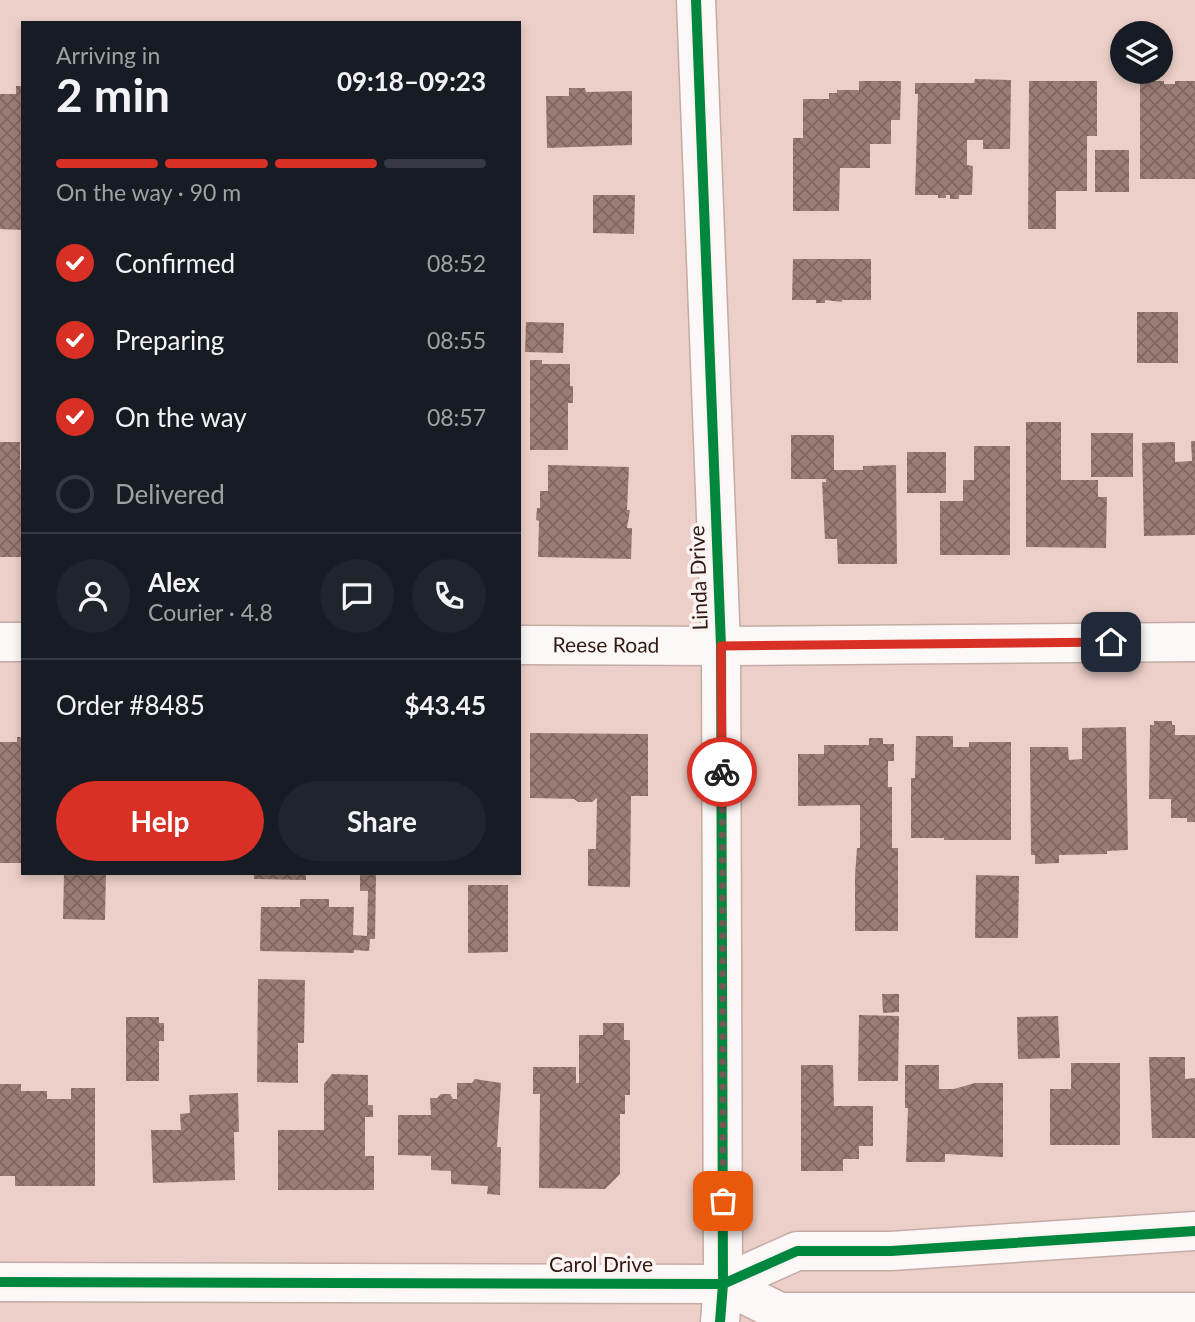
<!DOCTYPE html>
<html lang="en">
<head>
<meta charset="utf-8">
<style>
  :root { --surface:#171b24; --page:#20242c; --text:#f1f3f6; --muted:#9ea1a6; --line:#363941; --accent:#d93025 }
  body { margin:0; font-family:Lato,sans-serif; background:var(--page); color:var(--text); height:100vh; display:flex; flex-direction:column; font-size:26px; white-space:nowrap }
  * { box-sizing:border-box; margin:0 }
  p { font-size:23px; color:var(--muted) }
  .icon { flex:none; width:38px; height:38px; fill:none; stroke:currentColor; stroke-width:2; stroke-linecap:round; stroke-linejoin:round }
  .map { position:relative; flex:1; overflow:hidden }
  .details { position:absolute; left:21px; top:21px; width:500px; height:854px; display:flex; flex-direction:column; background:var(--surface); border-radius:0px; box-shadow:0 4px 10px #0003 }
  .details>* { flex:none }
  .fabs { position:absolute; left:1110px; top:21px; display:grid; gap:14px }
  .fabs a { display:grid; place-items:center; width:63px; height:63px; border-radius:50%; background:var(--surface); box-shadow:0 4px 10px #0003; font-size:35px }
  .pin { position:absolute; display:grid; place-items:center; width:60px; height:60px; color:#fff; margin:-30px; border-radius:14px; box-shadow:0 4px 10px #0006 }
  .courier { position:absolute; display:grid; place-items:center; width:70px; height:70px; margin:-35px; border:5px solid #d93025; border-radius:50%; background:#fff; color:#222; box-shadow:0 2px 9px #0007 }
  .head em { font-style:normal; font-weight:700 }
  .head div { display:flex; flex-direction:column-reverse }
  .head { display:flex; align-items:center; justify-content:space-between; height:119px; padding:0 35px }
  h1 { font-size:46px; font-weight:700; line-height:52px }
  .bar { display:grid; grid-template-columns:repeat(4,1fr); gap:10px 7px; align-content:center; height:84px; padding:0 35px }
  .bar i { height:9px; border-radius:5px; background:var(--line) }
  .bar .selected { background:var(--accent) }
  .bar p { grid-column:span 4 }
  .line { display:flex; align-items:center; gap:18px; padding:0 35px; border-top:2px solid var(--line) }
  .line div { flex:1 }
  .round { display:grid; place-items:center; flex:none; width:74px; height:74px; border-radius:37px; background:var(--page) }
  ol { padding:0 35px; list-style:none }
  li { display:flex; align-items:center; gap:21px; height:77px }
  li p { margin-inline-start:auto }
  li .icon { padding:7px; border-radius:50%; background:var(--accent); color:#fff; stroke-width:4 }
  li:last-child { color:var(--muted) }
  li i { width:38px; height:38px; border:4px solid var(--line); border-radius:50% }
  .primary-button { display:flex; gap:14px; margin-top:auto; padding:14px 35px }
  .primary-button a { flex:1; height:80px; border-radius:42px; background:var(--accent); color:#fff; font-size:28px; font-weight:700; line-height:80px; text-align:center }
  .primary-button a+a { background:var(--page); color:var(--text) }
  .map>svg:first-child { display:block }
  .building { fill:url(#building-cross-hatch) }
  .lines { fill:none; stroke-linecap:round; stroke-linejoin:round }
  .minor-casing { stroke:#c4aba5; stroke-width:41 }
  .minor { stroke:#fcf8f7; stroke-width:38 }
  .cycleway-casing { stroke:#fbf4f2; stroke-width:15 }
  .cycleway { stroke:#00873e; stroke-width:10 }
  .done { stroke:#735953; stroke-width:7; stroke-dasharray:0 12.6 }
  .route { stroke:#d93025; stroke-width:9 }
  .labels { text-anchor:middle; stroke-width:7; stroke-linejoin:round; paint-order:stroke }
  .street-label { font-size:21px; fill:#321a14; stroke:#fbf4f2 }
</style>
</head>
<body>
<div class="map">
<svg width="1195" height="1322" viewBox="0 0 1195 1322">
  <defs>
    <pattern id="building-cross-hatch" width="8" height="8" patternUnits="userSpaceOnUse" patternTransform="scale(1.75)"><rect width="8" height="8" fill="#9c7d75"/><path d="M0 0l8 8M0 8l8-8" fill="none" stroke="#80665f"/></pattern>
  </defs>
  <rect width="100%" height="100%" fill="#eccfc8"/>
  <g class="building">
    <polygon points="975,79 1011,80 1010,149 983,149 983,140 967,140 967,165 973,166 972,195 959,195 959,199 950,199 950,195 946,195 946,198 938,198 938,195 915,195 918,94 915,94 915,83 974,83"/>
    <polygon points="859,81 901,81 900,120 891,120 891,144 870,144 870,168 840,168 839,211 793,211 793,138 803,138 803,99 829,99 829,93 837,93 837,90 859,90"/>
    <polygon points="1029,81 1097,81 1097,136 1087,136 1087,191 1056,191 1056,229 1028,229"/>
    <polygon points="1140,81 1164,81 1164,84 1175,84 1175,81 1195,81 1195,179 1140,179"/>
    <polygon points="16,86 23,86 23,230 0,229 0,94 16,94"/>
    <polygon points="569,88 585,88 586,92 632,91 632,145 547,148 546,96 569,96"/>
    <rect x="1095" y="150" width="34" height="42"/>
    <polygon points="593,195 635,195 634,234 593,233"/>
    <polygon points="793,259 871,259 871,300 842,300 842,302 825,300 825,303 816,303 816,300 792,300"/>
    <rect x="1137" y="312" width="41" height="51"/>
    <polygon points="526,322 564,323 563,353 525,352"/>
    <polygon points="530,360 542,360 542,364 570,364 570,386 573,386 573,403 568,403 568,450 530,450"/>
    <polygon points="1026,422 1061,422 1061,480 1098,480 1098,497 1107,497 1106,548 1026,547"/>
    <rect x="1091" y="433" width="42" height="44"/>
    <polygon points="791,435 834,435 834,470 863,470 863,466 896,465 897,564 838,564 837,539 825,539 822,482 826,482 826,479 791,479"/>
    <polygon points="1191,441 1195,441 1195,535 1144,536 1142,443 1175,442 1175,462 1192,461"/>
    <polygon points="0,442 20,442 20,470 23,470 23,557 0,557"/>
    <polygon points="974,446 1010,446 1010,555 940,555 940,501 963,501 963,480 974,480"/>
    <rect x="907" y="452" width="39" height="41"/>
    <polygon points="548,465 629,467 627,510 630,510 627,528 632,528 631,559 538,557 539,521 536,520 537,508 540,508 540,491 548,491"/>
    <polygon points="1154,721 1172,721 1172,725 1175,725 1175,735 1195,735 1195,822 1187,822 1187,818 1171,818 1171,799 1149,799 1150,725 1154,725"/>
    <polygon points="1126,727 1128,850 1107,851 1107,854 1059,855 1059,863 1035,864 1035,855 1031,855 1030,747 1068,747 1069,760 1082,759 1082,728"/>
    <polygon points="530,733 648,734 648,796 631,796 630,887 588,886 588,849 596,849 597,798 592,802 578,802 574,799 530,798"/>
    <polygon points="916,736 953,736 953,747 969,747 969,742 1011,742 1011,840 944,840 944,838 911,838 911,778 915,778"/>
    <polygon points="17,737 23,737 23,863 0,863 0,742 17,742"/>
    <polygon points="869,738 883,738 883,744 894,744 894,761 888,761 888,787 892,787 892,848 898,848 898,931 855,931 855,875 857,848 860,848 860,805 798,806 798,754 824,754 824,745 869,745"/>
    <polygon points="64,873 106,873 105,920 63,919"/>
    <polygon points="254,873 306,873 306,880 254,879"/>
    <polygon points="360,873 376,873 375,939 370,939 369,951 354,950 354,953 260,951 261,907 300,907 300,899 329,899 329,907 354,907 353,935 367,936 368,891 360,891"/>
    <polygon points="976,875 1019,876 1018,938 975,938"/>
    <polygon points="468,885 508,885 508,952 468,953"/>
    <polygon points="258,979 305,980 304,1043 298,1043 298,1083 257,1082"/>
    <polygon points="882,994 899,994 899,1012 883,1013"/>
    <polygon points="859,1015 899,1016 898,1081 858,1081"/>
    <polygon points="1058,1016 1060,1058 1018,1059 1017,1017"/>
    <polygon points="126,1017 159,1017 159,1023 164,1023 164,1041 159,1041 159,1081 126,1081"/>
    <polygon points="603,1023 624,1023 624,1040 630,1040 630,1095 625,1095 625,1114 620,1114 620,1174 605,1189 539,1188 540,1094 533,1094 533,1067 576,1067 576,1083 579,1083 579,1035 603,1035"/>
    <polygon points="1149,1057 1185,1057 1185,1079 1195,1078 1195,1138 1152,1138"/>
    <polygon points="1071,1063 1120,1063 1120,1145 1050,1145 1050,1089 1071,1089"/>
    <polygon points="801,1065 833,1065 834,1106 873,1106 873,1146 859,1146 859,1159 843,1159 843,1171 801,1171"/>
    <polygon points="905,1065 939,1065 939,1089 954,1089 975,1083 1003,1083 1003,1157 945,1154 945,1162 906,1162 908,1108 905,1108"/>
    <polygon points="332,1074 368,1075 368,1105 373,1105 373,1117 365,1117 365,1156 374,1156 374,1190 278,1190 278,1130 324,1130 324,1084"/>
    <polygon points="475,1079 501,1083 497,1147 501,1147 500,1195 487,1194 488,1186 451,1184 451,1171 431,1170 431,1156 398,1155 398,1115 431,1115 430,1098 437,1098 441,1094 450,1094 453,1099 457,1099 457,1083 472,1083"/>
    <polygon points="0,1084 21,1084 21,1091 47,1091 47,1099 71,1099 71,1088 95,1088 95,1186 15,1186 15,1176 0,1176"/>
    <polygon points="238,1093 239,1132 234,1132 235,1180 153,1183 151,1130 181,1130 180,1114 190,1113 189,1095"/>
  </g>
  <g class="lines">
    <defs>
      <g id="minor">
        <polyline points="696,0 721,646 723,1284 720,1322"/>
        <polyline points="0,642 23,642"/>
        <path id="s1" d="M520,645L721,646L1195,642"/>
        <polyline points="0,1282 723,1284 797,1251 891,1251 1195,1231"/>
        <polyline points="723,1284 780,1312 1195,1312"/>
      </g>
    </defs>
    <use href="#minor" class="minor-casing"/>
    <use href="#minor" class="minor"/>
    <defs>
      <g id="cycleway">
        <polyline points="696,0 721,646 723,1284 720,1322"/>
        <polyline points="0,1282 723,1284 797,1251 891,1251 1195,1231"/>
      </g>
    </defs>
    <use href="#cycleway" class="cycleway-casing"/>
    <use href="#cycleway" class="cycleway"/>
  </g>
  <g class="lines">
    <polyline class="done" points="722,772 723,1201"/>
    <polyline class="route" points="722,772 721,646 1111,642"/>
  </g>
  <g class="labels">
    <g class="street-label">
      <text transform="translate(699 578) rotate(-92)" y="7">Linda Drive</text>
      <text dy="7" stroke="none"><textPath href="#s1" startOffset="86">Reese Road</textPath></text>
      <text x="601" y="1272">Carol Drive</text>
    </g>
  </g>
</svg>
<div class="fabs">
<a><svg class="icon" aria-label="layers" viewBox="0 0 24 24"><path d="M12 4l9 5-9 5-9-5zM3 14l9 5 9-5"/></svg></a>
</div>
<div class="pin" style="left:723px;top:1201px;background:#ea580c"><svg class="icon" aria-label="bag" viewBox="0 0 24 24"><path d="M5 8h14l-1 12H6zM9 8a3 3 0 0 1 6 0"/></svg></div>
<div class="pin" style="left:1111px;top:642px;background:#1f2937"><svg class="icon" aria-label="home" viewBox="0 0 24 24"><path d="M3 11l9-7 9 7M6 9v11h12V9"/></svg></div>
<div class="courier" style="left:722px;top:772px"><svg class="icon" aria-label="bike" viewBox="0 0 24 24"><circle cx="6" cy="16" r="4"/><circle cx="18" cy="16" r="4"/><path d="M6 16l4-8h5l3 8M10 8l3 8H6M13 5h3"/></svg></div>
<section class="details">
<div class="head"><div><h1>2 min</h1><p>Arriving in</p></div><em>09:18–09:23</em></div>
<div class="bar"><i class="selected"></i><i class="selected"></i><i class="selected"></i><i></i><p>On the way · 90 m</p></div>
<ol>
<li><svg class="icon" aria-label="check" viewBox="0 0 24 24"><path d="M5 12l5 5 9-10"/></svg>Confirmed<p>08:52</p></li>
<li><svg class="icon" aria-label="check" viewBox="0 0 24 24"><path d="M5 12l5 5 9-10"/></svg>Preparing<p>08:55</p></li>
<li><svg class="icon" aria-label="check" viewBox="0 0 24 24"><path d="M5 12l5 5 9-10"/></svg>On the way<p>08:57</p></li>
<li><i></i>Delivered</li>
</ol>
<div class="line" style="height:126px"><a class="round"><svg class="icon" aria-label="person" viewBox="0 0 24 24"><circle cx="12" cy="8" r="4"/><path d="M4 21q1-7 8-7t8 7"/></svg></a><div><b>Alex</b><p>Courier · 4.8</p></div><a class="round"><svg class="icon" aria-label="chat" viewBox="0 0 24 24"><path d="M4 5h16v11H9l-5 4z"/></svg></a><a class="round"><svg class="icon" aria-label="phone" viewBox="0 0 24 24"><path d="M5 4h4l2 5-3 2q2 4 5 5l2-3 5 2v4C11 20 4 13 5 4z"/></svg></a></div>
<div class="line" style="height:91px"><div>Order #8485</div><b>$43.45</b></div>
<div class="primary-button"><a>Help</a><a>Share</a></div>
</section>
</div>
</body>
</html>
